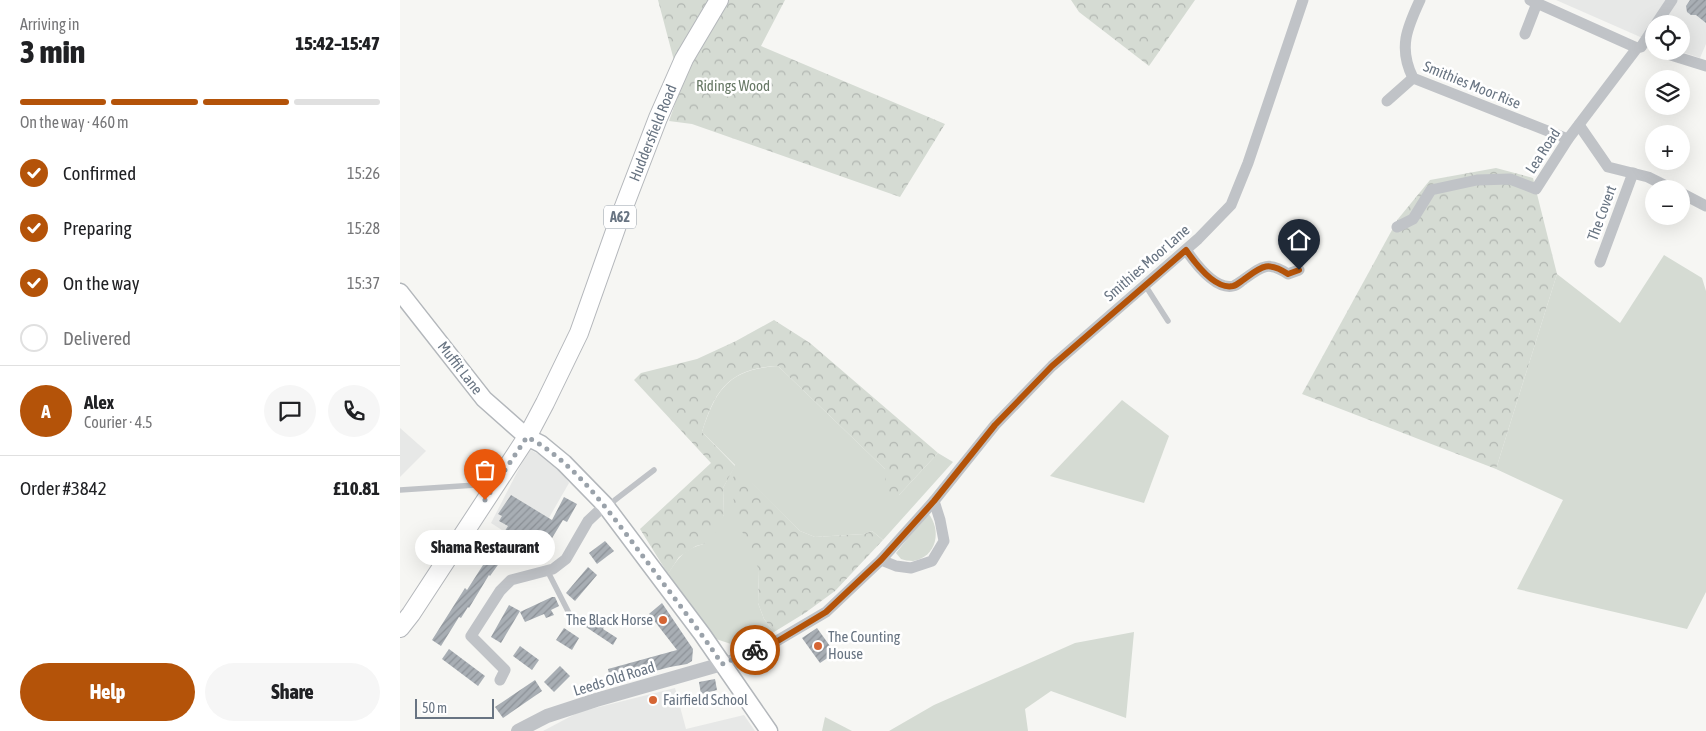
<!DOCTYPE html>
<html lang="en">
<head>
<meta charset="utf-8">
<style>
  :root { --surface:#fff; --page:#f6f6f6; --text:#202124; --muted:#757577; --line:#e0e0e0; --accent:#b45309 }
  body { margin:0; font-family:"Asap Condensed",sans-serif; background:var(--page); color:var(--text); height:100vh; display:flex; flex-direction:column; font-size:19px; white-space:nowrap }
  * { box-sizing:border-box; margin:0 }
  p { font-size:16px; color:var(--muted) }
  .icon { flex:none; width:28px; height:28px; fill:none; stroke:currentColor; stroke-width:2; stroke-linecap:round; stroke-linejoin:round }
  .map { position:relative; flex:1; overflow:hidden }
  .details { display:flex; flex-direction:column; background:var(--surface); width:400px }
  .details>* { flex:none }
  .fabs { position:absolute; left:1245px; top:15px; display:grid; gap:10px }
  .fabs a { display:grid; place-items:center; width:45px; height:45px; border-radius:50%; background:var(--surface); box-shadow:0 5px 20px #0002; font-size:25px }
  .scale { position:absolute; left:15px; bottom:12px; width:79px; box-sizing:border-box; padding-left:5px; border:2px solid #687482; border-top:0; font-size:14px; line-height:18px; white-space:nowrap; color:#687482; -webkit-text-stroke:4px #fff; paint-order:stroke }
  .pin { position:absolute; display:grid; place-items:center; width:42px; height:42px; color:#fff; margin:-51px -21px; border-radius:50% 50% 50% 0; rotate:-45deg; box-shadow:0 0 5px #0007 }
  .pin .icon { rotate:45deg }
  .courier { position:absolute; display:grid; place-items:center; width:50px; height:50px; margin:-25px; border:4px solid #b45309; border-radius:50%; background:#fff; color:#222; box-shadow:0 1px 6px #0007 }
  .bubble { position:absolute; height:35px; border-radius:18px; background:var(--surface); box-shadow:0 5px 20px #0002; font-size:16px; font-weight:800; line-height:35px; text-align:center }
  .headline em { font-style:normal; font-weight:800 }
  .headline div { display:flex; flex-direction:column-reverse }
  .headline { display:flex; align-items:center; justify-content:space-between; height:85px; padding:0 20px }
  h1 { font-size:32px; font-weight:800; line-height:38px }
  .bar { display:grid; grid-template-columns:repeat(4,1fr); gap:8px 5px; align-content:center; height:60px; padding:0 20px }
  .bar i { height:6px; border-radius:4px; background:var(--line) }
  .bar .on { background:var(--accent) }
  .bar p { grid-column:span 4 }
  .line { display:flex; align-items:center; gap:12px; padding:0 20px; border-top:1px solid var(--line) }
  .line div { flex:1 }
  .round { display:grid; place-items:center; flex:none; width:52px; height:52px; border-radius:26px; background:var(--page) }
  ol { padding:0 20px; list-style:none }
  li { display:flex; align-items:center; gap:15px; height:55px }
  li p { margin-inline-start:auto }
  li .icon { padding:5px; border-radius:50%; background:var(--accent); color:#fff; stroke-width:4 }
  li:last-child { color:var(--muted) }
  li i { width:28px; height:28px; border:2px solid var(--line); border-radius:50% }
  .primary-button { display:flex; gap:10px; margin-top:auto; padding:10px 20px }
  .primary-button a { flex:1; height:58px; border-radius:30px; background:var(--accent); color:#fff; font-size:20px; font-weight:800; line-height:58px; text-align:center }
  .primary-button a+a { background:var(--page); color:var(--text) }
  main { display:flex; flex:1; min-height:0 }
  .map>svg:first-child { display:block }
  .built { fill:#e7e8e7 }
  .grass { fill:#d5dbd3 }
  .forest { fill:url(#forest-crowns) }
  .building { fill:url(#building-hatch) }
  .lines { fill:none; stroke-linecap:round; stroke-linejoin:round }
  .secondary-casing { stroke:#b3b7bb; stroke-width:19 }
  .primary-casing { stroke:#b4b7bb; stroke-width:20 }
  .service { stroke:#c0c3c7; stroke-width:5.5 }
  .minor { stroke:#c0c3c7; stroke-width:11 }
  .tertiary { stroke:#c0c3c7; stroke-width:14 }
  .secondary { stroke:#fff; stroke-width:16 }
  .primary { stroke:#fff; stroke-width:18 }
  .done { stroke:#9aa2aa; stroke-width:5; stroke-dasharray:0 9 }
  .route { stroke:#b45309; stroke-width:6 }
  .poi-dot { fill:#d56534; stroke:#fff; stroke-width:2 }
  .labels { text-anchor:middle; stroke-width:5; stroke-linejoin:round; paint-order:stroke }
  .shield { fill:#fff; stroke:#959ea8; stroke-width:1 }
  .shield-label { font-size:14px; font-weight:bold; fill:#687482 }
  .street-label { font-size:15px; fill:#687482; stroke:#fff }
  .park-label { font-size:15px; fill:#687966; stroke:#fff }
  .poi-label { font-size:15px; fill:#687482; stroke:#fff; text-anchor:start }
</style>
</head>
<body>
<main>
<section class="details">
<div class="headline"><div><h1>3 min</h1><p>Arriving in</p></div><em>15:42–15:47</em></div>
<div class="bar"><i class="on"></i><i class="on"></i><i class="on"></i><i></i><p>On the way · 460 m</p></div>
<ol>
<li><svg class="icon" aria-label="check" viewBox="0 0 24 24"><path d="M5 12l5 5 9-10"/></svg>Confirmed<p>15:26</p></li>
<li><svg class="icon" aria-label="check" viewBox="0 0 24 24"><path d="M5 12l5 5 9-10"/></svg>Preparing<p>15:28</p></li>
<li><svg class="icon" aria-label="check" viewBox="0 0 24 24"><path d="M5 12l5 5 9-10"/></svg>On the way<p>15:37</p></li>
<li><i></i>Delivered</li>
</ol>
<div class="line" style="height:90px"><b class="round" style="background:var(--accent);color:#fff">A</b><div><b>Alex</b><p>Courier · 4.5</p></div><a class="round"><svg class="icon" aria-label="chat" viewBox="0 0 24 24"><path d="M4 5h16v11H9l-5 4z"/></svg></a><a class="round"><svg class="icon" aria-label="phone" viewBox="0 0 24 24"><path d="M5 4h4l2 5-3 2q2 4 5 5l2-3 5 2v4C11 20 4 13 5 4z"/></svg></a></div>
<div class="line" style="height:65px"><div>Order #3842</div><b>£10.81</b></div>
<div class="primary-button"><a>Help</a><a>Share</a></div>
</section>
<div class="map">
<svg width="1306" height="731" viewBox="0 0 1306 731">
  <defs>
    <pattern id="forest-crowns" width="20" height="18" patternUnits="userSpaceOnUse" patternTransform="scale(1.25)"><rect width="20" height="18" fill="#d5dbd3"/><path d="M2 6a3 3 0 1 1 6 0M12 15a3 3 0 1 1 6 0" fill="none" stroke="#b1b6b1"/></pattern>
    <pattern id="building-hatch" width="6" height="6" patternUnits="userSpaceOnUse" patternTransform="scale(1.25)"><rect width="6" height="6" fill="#a8aeb4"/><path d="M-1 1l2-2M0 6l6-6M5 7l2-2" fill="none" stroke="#8d9298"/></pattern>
  </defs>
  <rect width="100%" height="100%" fill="#f6f6f3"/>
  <g class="built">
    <polygon points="1156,0 1306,0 1306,44 1300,58 1279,51 1281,51 1281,24 1254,24 1254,43"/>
    <polygon points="0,428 26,451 0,477"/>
    <polygon points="129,449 155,463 169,483 131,549 91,523"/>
    <polygon points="275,688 286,729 344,715 355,731 143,731 179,712"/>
  </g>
  <g class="grass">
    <polygon points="1264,255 1302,278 1306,291 1306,592 1287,629 1117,589 1163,500 1096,469 1157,274 1220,323"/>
    <path d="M378,366L485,469L499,495L538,453L553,462L483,540L472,531L464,534L415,537L400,531L341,472L359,570L358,603L364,619L374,632L350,641L331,644L310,637L268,574C278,558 284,549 304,544L324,515L323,488L335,465L302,432C316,388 330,369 378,366Z"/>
    <polygon points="722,400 769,436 744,503 650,476"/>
    <path d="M528,513C542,530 537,557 513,561C509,561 504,560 501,559L496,553Z"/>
    <polygon points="734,632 726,718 651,691 625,709 628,731 489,731 534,705 675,643"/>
    <polygon points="425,717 452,731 422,731"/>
  </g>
  <g class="forest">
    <polygon points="258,0 385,0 361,46 545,124 500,197 292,124 269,121 281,87"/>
    <polygon points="671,0 795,0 749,66 679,12"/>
    <polygon points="1096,168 1133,178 1157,274 1096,469 902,394 998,219 1030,180"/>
    <path d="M374,320L410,343L538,453L499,495L485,498V469L378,366C330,368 315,389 302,432L335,466L323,488L324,515L317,531L304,544L296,546L279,557L268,574L240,529L311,463L234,380L241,373L297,359L336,341Z"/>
    <polygon points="341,471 400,531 415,537 464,534 472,531 483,540 435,591 405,613 374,632 364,619 358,603 359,570 334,513 333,477"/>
  </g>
  <g class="building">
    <polygon points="1290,0 1306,0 1306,23 1296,15 1291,15 1287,12 1286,6"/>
    <polygon points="111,495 152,520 164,497 177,504 167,522 163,520 140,558 131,553 137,543 118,532 99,561 100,562 90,576 89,575 69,608 68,607 61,618 59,617 41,646 32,640 65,588 67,590 108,526 99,521 102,516 98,514"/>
    <polygon points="205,541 214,551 197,564 189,553"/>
    <polygon points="188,567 197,575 175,601 166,593"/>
    <polygon points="152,597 155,597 159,606 151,610 154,615 146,618 144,614 125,622 120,612"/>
    <polygon points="262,603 293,649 292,661 287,664 270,667 211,683 208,669 277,650 249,614"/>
    <polygon points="109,605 120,611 101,643 91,637"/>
    <polygon points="193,615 206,623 203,629 217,638 213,645 186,627"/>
    <polygon points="164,628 179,638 172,650 156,640"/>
    <polygon points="417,628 435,653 420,663 402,638"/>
    <polygon points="120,646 139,660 132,670 113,656"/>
    <polygon points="49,649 85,676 78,686 42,659"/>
    <polygon points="160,666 170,676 154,692 144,682"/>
    <polygon points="315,679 317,690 301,694 299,682"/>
    <polygon points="135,680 142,691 103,718 95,707"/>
  </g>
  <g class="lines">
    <defs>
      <polyline id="secondary" points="0,292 84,399 127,437 141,444 164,463 205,505 302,634 369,731"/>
      <polyline id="primary" points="0,628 11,614 127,437 145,403 179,333 220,217 258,118 284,59 319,0"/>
    </defs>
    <use href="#secondary" class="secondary-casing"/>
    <use href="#primary" class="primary-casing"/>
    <g class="service">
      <polyline points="745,285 768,321"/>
      <polyline points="0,490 91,484"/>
      <polyline points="208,507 215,500 254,470"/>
      <polyline points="147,570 172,619"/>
    </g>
    <g class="minor">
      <path d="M1020,0C1007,28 998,48 1013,78L1168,139"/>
      <polyline points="1130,0 1237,48"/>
      <polyline points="1256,24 1272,0"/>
      <polyline points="1125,34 1137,3"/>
      <polyline points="1258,51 1306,66"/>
      <polyline points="987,101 1013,78"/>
      <polyline points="1179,125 1208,167 1248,177 1272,189"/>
      <polyline points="1281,193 1306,206"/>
      <polyline points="997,227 1013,219 1031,190 1077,180 1110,179 1136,189 1168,139 1237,48 1241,47 1254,27"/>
      <path d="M786,250C795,263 815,290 833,286C837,285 840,282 843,280C861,267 868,260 888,274L899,270"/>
      <polyline points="1200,262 1233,173"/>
      <polyline points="481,560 496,566 511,568 532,561 544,541 540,520 534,501"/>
      <polyline points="322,664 375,642 426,612 481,560 534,501 595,425 652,366 798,239 831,205 848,163 903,0"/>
      <polyline points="100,680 105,670 71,636 100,591 111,580 153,569 166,559 188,521 205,505"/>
    </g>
    <polyline class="tertiary" points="118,731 147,716 196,700 322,664"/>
    <use href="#secondary" class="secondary"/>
    <use href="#primary" class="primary"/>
  </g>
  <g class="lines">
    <path class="done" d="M85,500L127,437C176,462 212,516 245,559C271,594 298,628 322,664L355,650"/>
    <path class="route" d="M355,650L376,642L426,612L481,560L534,501L595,425L652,366L786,250C795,263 815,290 833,286C837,285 840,282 843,280C861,267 867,260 888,274L899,270"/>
  </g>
  <g class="poi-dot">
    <circle cx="263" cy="620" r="5"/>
    <circle cx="418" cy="646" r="5"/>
    <circle cx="253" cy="700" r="5"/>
  </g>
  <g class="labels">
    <rect class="shield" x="204" y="205.5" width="32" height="23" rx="4"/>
    <g class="shield-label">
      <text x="220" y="222">A62</text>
    </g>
    <g class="street-label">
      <text transform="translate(1072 85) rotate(22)" y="5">Smithies Moor Rise</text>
      <text transform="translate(253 133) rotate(-68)" y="5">Huddersfield Road</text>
      <text transform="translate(1143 151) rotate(-57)" y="5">Lea Road</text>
      <text transform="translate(1202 213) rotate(-70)" y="5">The Covert</text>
      <text transform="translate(747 263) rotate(-41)" y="5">Smithies Moor Lane</text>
      <text transform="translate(60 368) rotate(52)" y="5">Muffit Lane</text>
      <text transform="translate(214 679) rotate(-17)" y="5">Leeds Old Road</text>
    </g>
    <g class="park-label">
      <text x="333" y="91">Ridings Wood</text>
    </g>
    <g class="poi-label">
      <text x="253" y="625" text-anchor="end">The Black Horse</text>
      <text x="428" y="642">The Counting<tspan x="428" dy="17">House</tspan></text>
      <text x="263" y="705">Fairfield School</text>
    </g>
  </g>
</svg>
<div class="fabs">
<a><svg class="icon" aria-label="locate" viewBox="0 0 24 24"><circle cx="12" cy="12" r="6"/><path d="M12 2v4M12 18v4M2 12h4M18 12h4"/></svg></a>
<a><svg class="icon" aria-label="layers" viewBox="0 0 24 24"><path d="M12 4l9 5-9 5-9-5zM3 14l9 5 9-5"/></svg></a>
<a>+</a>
<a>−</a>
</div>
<div class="scale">50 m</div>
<div class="pin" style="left:85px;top:500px;background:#ea580c"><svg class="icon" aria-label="bag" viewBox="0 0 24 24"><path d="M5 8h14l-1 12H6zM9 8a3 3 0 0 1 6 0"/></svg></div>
<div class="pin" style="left:899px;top:270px;background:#1f2937"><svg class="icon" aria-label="home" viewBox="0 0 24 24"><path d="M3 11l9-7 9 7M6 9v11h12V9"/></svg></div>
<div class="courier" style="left:355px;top:650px"><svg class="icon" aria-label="bike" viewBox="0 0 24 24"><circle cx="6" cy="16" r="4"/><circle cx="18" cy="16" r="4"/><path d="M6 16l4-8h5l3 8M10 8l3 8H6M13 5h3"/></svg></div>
<div class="bubble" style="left:15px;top:530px;width:140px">Shama Restaurant</div>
</div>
</main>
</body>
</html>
